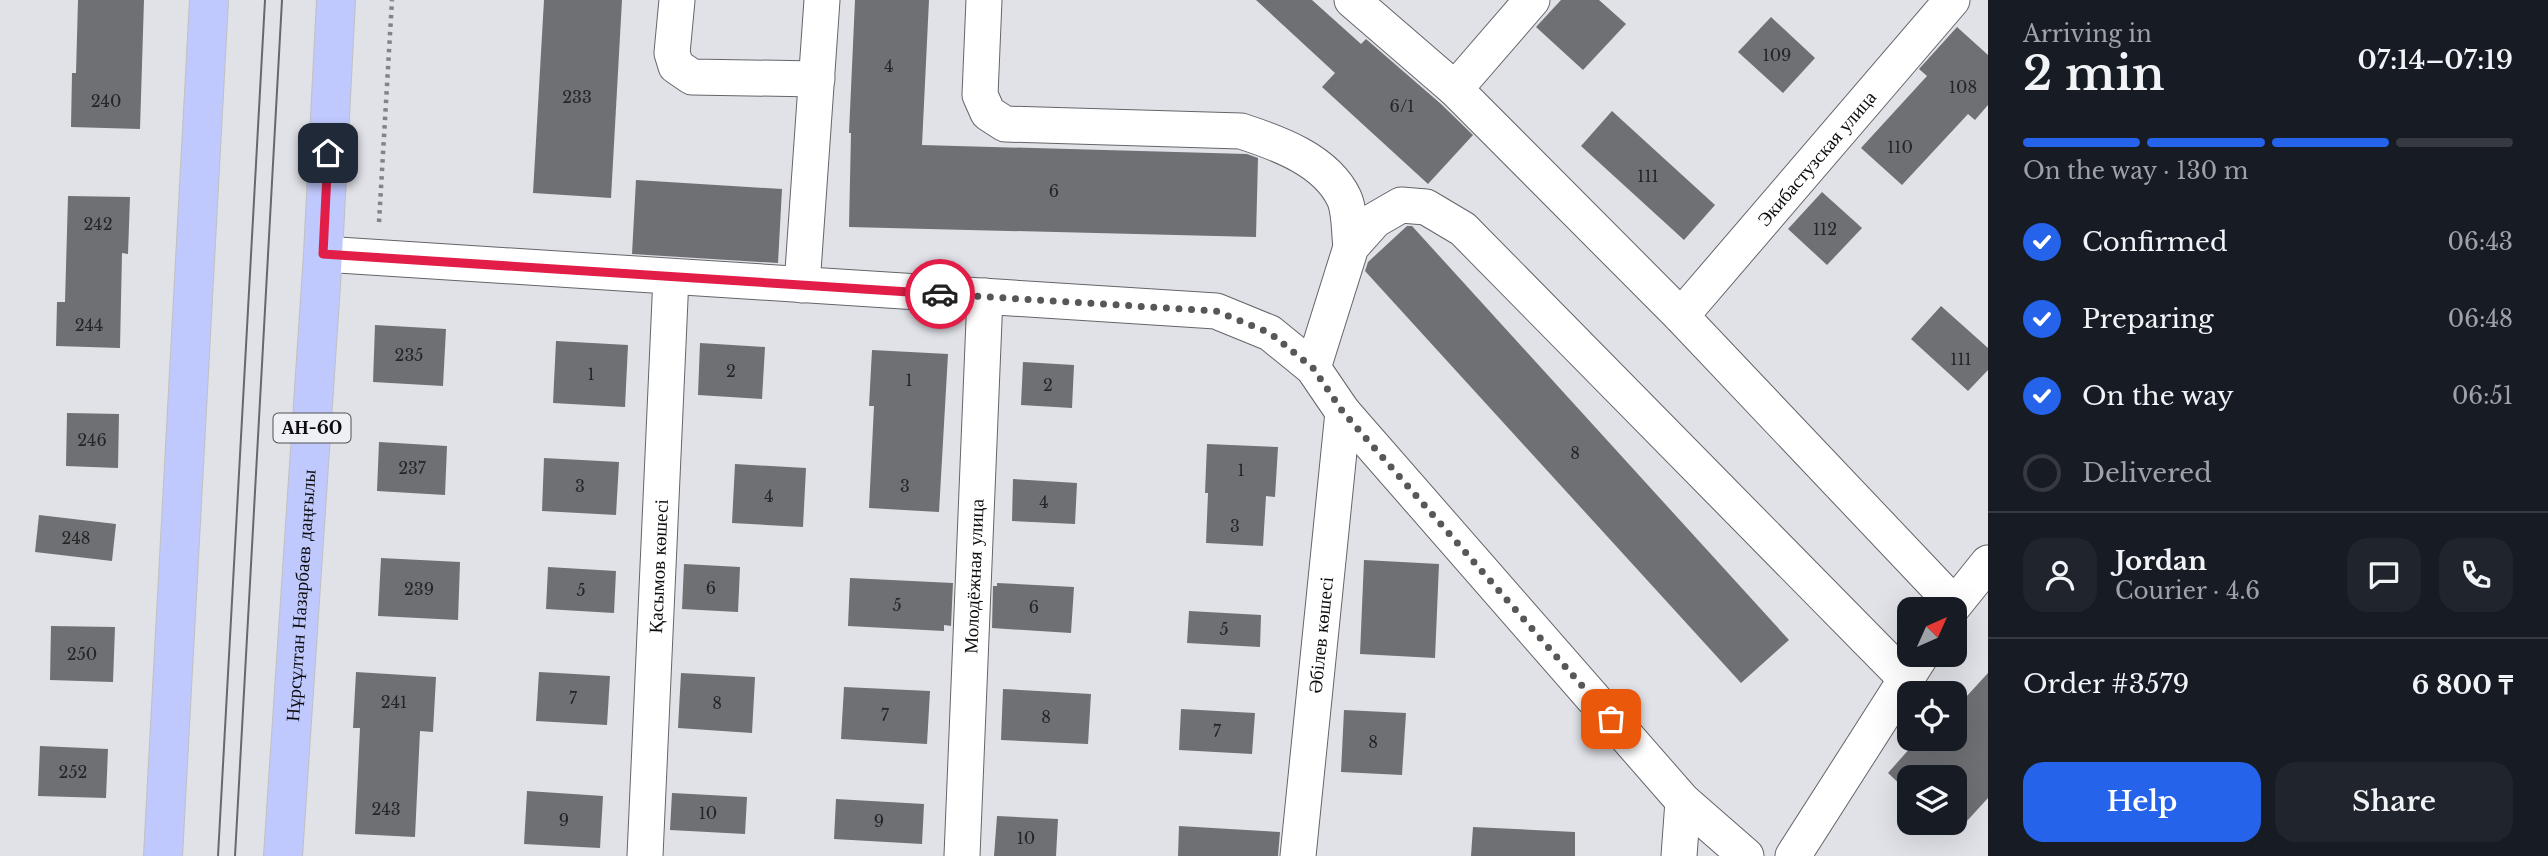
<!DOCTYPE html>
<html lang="en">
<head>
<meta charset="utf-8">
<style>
  :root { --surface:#171b24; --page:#20242c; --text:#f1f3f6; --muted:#9ea1a6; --line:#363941; --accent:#2563eb }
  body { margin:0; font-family:"Libre Baskerville",serif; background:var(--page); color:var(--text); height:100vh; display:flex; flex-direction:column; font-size:26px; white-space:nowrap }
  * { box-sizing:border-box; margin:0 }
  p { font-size:23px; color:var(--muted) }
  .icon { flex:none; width:38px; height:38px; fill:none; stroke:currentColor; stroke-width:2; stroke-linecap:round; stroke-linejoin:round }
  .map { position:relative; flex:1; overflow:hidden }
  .side { display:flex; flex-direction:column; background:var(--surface); width:560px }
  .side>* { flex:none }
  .needle { width:46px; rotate:45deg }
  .tools { position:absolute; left:1897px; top:597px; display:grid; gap:14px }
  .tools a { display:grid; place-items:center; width:70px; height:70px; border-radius:14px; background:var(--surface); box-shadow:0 7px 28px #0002; font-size:35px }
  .pin { position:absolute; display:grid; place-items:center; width:60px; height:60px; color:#fff; margin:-30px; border-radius:14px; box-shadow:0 4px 10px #0006 }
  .courier { position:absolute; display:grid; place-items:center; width:70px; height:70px; margin:-35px; border:5px solid #e11d48; border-radius:50%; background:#fff; color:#222; box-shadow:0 2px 9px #0007 }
  .head em { font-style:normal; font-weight:600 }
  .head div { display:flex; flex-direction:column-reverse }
  .head { display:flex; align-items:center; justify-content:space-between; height:119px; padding:0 35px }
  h1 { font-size:46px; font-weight:600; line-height:52px }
  .bar { display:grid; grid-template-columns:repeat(4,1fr); gap:10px 7px; align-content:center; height:84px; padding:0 35px }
  .bar i { height:9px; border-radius:5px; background:var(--line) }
  .bar .active { background:var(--accent) }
  .bar p { grid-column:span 4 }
  .line { display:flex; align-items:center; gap:18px; padding:0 35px; border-top:2px solid var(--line) }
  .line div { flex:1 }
  .round { display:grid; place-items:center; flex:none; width:74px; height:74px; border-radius:21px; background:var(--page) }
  ol { padding:0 35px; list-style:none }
  li { display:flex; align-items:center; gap:21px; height:77px }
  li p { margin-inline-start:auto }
  li .icon { padding:7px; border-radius:50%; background:var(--accent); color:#fff; stroke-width:4 }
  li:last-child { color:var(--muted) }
  li i { width:38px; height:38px; border:4px solid var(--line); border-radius:50% }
  .button { display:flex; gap:14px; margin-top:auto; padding:14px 35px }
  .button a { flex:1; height:80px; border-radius:21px; background:var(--accent); color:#fff; font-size:28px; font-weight:600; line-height:80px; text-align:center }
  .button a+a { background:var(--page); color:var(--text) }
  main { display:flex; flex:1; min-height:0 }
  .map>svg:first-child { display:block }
  .building { fill:#6f7074 }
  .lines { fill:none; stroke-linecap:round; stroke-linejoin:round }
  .street-casing { stroke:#636569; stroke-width:37 }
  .primary-casing { stroke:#c0c0c0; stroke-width:40 }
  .path { stroke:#828387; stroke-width:4.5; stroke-dasharray:3.5 5; stroke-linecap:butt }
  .street { stroke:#fff; stroke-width:35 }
  .primary { stroke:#bfc9fd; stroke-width:38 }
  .tram { stroke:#67686c; stroke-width:2 }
  .done { stroke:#57575a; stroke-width:7; stroke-dasharray:0 12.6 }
  .route { stroke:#e11d48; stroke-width:9 }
  .labels { text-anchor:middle; stroke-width:7; stroke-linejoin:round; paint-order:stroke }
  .number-label { font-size:16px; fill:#252528 }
  .shield { fill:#eef0f5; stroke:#505053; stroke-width:2 }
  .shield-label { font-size:18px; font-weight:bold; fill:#0c0c0e }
  .street-label { font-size:19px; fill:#0c0c0e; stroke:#eef0f5 }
</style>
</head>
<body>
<main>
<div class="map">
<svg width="1988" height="856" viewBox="0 0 1988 856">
  <rect width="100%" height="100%" fill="#e1e2e8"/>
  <g class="building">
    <polygon points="78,0 144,0 140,129 71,127 72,73 76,73"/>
    <polygon points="544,0 622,0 611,198 533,193"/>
    <polygon points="855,0 929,0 922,145 1247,154 1258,158 1256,237 849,227 851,133 849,133"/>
    <polygon points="1256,0 1312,0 1361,44 1366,39 1441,104 1473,135 1428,184 1322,87 1335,73"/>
    <polygon points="1561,0 1599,0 1626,24 1583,70 1536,27"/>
    <polygon points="1771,17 1815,58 1783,93 1738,52"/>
    <polygon points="1957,27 1988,55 1988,105 1975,120 1968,114 1902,185 1861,148 1927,76 1919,69"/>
    <polygon points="1612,111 1715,205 1684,240 1581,146"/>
    <polygon points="636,180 782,189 778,263 632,254"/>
    <polygon points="1822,192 1862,228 1827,265 1788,229"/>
    <polygon points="68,196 130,197 128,254 122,253 120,348 56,346 57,302 65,302"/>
    <polygon points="1407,226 1412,226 1789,640 1741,683 1365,271 1368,262"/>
    <polygon points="1941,306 1988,348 1988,370 1968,391 1911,339"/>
    <polygon points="375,325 446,329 443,386 373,382"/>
    <polygon points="556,341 628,345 625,407 553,403"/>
    <polygon points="700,343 765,347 762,399 698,395"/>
    <polygon points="872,350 948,354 939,512 869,508 874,406 869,406"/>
    <polygon points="1023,362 1074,365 1072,408 1021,405"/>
    <polygon points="67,413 119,414 118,468 66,466"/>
    <polygon points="379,442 447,446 445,495 377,491"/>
    <polygon points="1207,444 1278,447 1275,497 1266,496 1263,546 1206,543 1208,493 1205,493"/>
    <polygon points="544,458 619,462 616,515 542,511"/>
    <polygon points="735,464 806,468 803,527 732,523"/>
    <polygon points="1013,479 1077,483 1075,524 1012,521"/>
    <polygon points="39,515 116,524 112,561 35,552"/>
    <polygon points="381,558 460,562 458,620 378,616"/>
    <polygon points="1364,560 1439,564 1435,658 1360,654"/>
    <polygon points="684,564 740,567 738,612 682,609"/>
    <polygon points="548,567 616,571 614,613 546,609"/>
    <polygon points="850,578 953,583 951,626 944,625 944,631 848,626"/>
    <polygon points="997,583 1074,587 1071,633 992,628 993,586 997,586"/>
    <polygon points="1189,611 1261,615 1260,647 1187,643"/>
    <polygon points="51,626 115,627 113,682 50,680"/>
    <polygon points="356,672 436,677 433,732 420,731 415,837 355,834 360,728 353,728"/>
    <polygon points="539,672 610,676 607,725 536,721"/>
    <polygon points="681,673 755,677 752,733 678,728"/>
    <polygon points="1988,673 1988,798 1955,834 1942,822 1955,822 1955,777 1909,777 1909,793 1888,773 1919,738 1955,738 1955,709"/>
    <polygon points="844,687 930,691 927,744 841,739"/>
    <polygon points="1003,689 1091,694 1088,744 1001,740"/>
    <polygon points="1181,709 1255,713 1252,754 1179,750"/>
    <polygon points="1344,710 1406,713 1402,775 1341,772"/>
    <polygon points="40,746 108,749 106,798 38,796"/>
    <polygon points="527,791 603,796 600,848 524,844"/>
    <polygon points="672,793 747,797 745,834 670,830"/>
    <polygon points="836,799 924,804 922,844 834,839"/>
    <polygon points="997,816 1058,819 1056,856 994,856"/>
    <polygon points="1179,826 1280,832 1278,856 1178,856"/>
    <polygon points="1473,827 1575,832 1575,856 1471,856"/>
  </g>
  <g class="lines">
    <defs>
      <g id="street">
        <polyline points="677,0 672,53 676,66 692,77 817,79"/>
        <path d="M984,0L980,95L988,113L1005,124L1241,131C1278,143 1326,160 1344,198C1350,211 1349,232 1351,247"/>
        <polyline points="1352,0 1455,89 1681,316 1954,604"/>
        <polyline points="1455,89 1532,0"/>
        <polyline points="323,254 1216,311 1270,333 1313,368 1343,412 1683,801 1746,856"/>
        <polyline points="802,285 822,0"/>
        <path id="s1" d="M1681,316L1952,0"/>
        <polyline points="1313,368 1351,247 1375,220 1401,205 1426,207 1463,229 1906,679"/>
        <polyline points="1951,609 1988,563"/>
        <path id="s2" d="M645,856L671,277"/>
        <path id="s3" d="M962,856L985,296"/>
        <path id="s4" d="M1298,856L1343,412"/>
        <polyline points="1679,856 1683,801"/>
        <polyline points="1793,856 1922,654"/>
      </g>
      <g id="primary">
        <polyline points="163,856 209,0"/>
        <path id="s5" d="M283,856L323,254L336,0"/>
      </g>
    </defs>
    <use href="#street" class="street-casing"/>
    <use href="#primary" class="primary-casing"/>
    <polyline class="path" points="379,222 392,0"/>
    <use href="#street" class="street"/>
    <use href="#primary" class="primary"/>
    <g class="tram">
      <polyline points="218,856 265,0"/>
      <polyline points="235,856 282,0"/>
    </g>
  </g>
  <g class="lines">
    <polyline class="done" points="940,294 1216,311 1270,333 1313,368 1343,412 1611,719"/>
    <polyline class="route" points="328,153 323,254 940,294"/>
  </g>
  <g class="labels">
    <g class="number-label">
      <text x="1777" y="61">109</text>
      <text x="889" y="72">4</text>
      <text x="1963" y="93">108</text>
      <text x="577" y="103">233</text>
      <text x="106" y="107">240</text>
      <text x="1402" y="112">6/1</text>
      <text x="1900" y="153">110</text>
      <text x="1648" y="182">111</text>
      <text x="1054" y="197">6</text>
      <text x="98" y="230">242</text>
      <text x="1825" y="235">112</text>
      <text x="89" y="331">244</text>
      <text x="409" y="361">235</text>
      <text x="1961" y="365">111</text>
      <text x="731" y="377">2</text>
      <text x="591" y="380">1</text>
      <text x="909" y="386">1</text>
      <text x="1048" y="391">2</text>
      <text x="92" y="446">246</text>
      <text x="1575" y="459">8</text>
      <text x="412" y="474">237</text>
      <text x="1241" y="476">1</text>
      <text x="580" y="492">3</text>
      <text x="905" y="492">3</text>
      <text x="769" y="502">4</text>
      <text x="1044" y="508">4</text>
      <text x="1235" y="532">3</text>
      <text x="76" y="544">248</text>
      <text x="711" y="594">6</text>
      <text x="419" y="595">239</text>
      <text x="581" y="596">5</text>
      <text x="897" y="611">5</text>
      <text x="1034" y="613">6</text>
      <text x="1224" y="635">5</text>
      <text x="82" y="660">250</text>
      <text x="573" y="704">7</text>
      <text x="394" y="708">241</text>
      <text x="717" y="709">8</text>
      <text x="885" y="721">7</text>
      <text x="1046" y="723">8</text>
      <text x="1217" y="737">7</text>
      <text x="1373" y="748">8</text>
      <text x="73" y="778">252</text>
      <text x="386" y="815">243</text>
      <text x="708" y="819">10</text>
      <text x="564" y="826">9</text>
      <text x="879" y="827">9</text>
      <text x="1026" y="844">10</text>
    </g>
    <rect class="shield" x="273.5" y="413.5" width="77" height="29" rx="5"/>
    <g class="shield-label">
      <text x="312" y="434">АН-60</text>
    </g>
    <g class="street-label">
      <text dy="7" stroke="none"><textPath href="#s1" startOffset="208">Экибастузская улица</textPath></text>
      <text dy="7" stroke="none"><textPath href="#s2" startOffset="290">Қасымов көшесі</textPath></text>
      <text dy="7" stroke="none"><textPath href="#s3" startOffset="280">Молодёжная улица</textPath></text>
      <text dy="7" stroke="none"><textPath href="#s5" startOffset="261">Нұрсұлтан Назарбаев даңғылы</textPath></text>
      <text dy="7" stroke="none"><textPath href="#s4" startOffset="222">Әбілев көшесі</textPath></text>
    </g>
  </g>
</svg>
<div class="tools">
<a><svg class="needle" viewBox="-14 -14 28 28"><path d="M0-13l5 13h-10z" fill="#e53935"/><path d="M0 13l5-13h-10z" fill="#9ea1a6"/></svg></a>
<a><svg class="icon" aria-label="locate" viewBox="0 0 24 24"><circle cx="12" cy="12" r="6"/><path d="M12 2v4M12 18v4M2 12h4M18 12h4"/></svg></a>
<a><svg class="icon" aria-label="layers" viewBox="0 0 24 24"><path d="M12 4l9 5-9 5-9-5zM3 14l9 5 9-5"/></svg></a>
</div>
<div class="pin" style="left:1611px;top:719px;background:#ea580c"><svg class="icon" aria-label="bag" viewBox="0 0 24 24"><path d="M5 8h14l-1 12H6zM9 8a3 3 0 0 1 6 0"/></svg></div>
<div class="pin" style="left:328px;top:153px;background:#1f2937"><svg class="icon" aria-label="home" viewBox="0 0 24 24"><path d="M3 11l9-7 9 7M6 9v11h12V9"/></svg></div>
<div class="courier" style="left:940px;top:294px"><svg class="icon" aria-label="car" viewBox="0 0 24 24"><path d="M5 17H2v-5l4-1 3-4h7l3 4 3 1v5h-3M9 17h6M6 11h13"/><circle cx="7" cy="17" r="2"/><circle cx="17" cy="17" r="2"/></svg></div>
</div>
<section class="side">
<div class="head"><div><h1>2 min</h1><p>Arriving in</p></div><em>07:14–07:19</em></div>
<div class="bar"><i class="active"></i><i class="active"></i><i class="active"></i><i></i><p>On the way · 130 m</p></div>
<ol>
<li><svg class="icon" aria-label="check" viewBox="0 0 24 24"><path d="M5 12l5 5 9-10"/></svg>Confirmed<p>06:43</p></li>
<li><svg class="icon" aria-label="check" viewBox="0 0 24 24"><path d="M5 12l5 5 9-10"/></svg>Preparing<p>06:48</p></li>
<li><svg class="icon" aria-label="check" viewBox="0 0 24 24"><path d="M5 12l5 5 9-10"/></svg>On the way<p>06:51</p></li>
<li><i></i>Delivered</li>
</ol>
<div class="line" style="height:126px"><a class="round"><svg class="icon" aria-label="person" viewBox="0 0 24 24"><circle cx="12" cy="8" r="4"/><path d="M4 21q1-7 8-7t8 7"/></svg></a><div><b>Jordan</b><p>Courier · 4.6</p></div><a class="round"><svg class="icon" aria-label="chat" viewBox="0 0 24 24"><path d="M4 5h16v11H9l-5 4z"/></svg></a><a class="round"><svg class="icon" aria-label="phone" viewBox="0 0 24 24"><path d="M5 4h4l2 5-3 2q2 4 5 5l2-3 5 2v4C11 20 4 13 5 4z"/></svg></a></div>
<div class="line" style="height:91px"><div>Order #3579</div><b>6 800 ₸</b></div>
<div class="button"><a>Help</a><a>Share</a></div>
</section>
</main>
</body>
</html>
